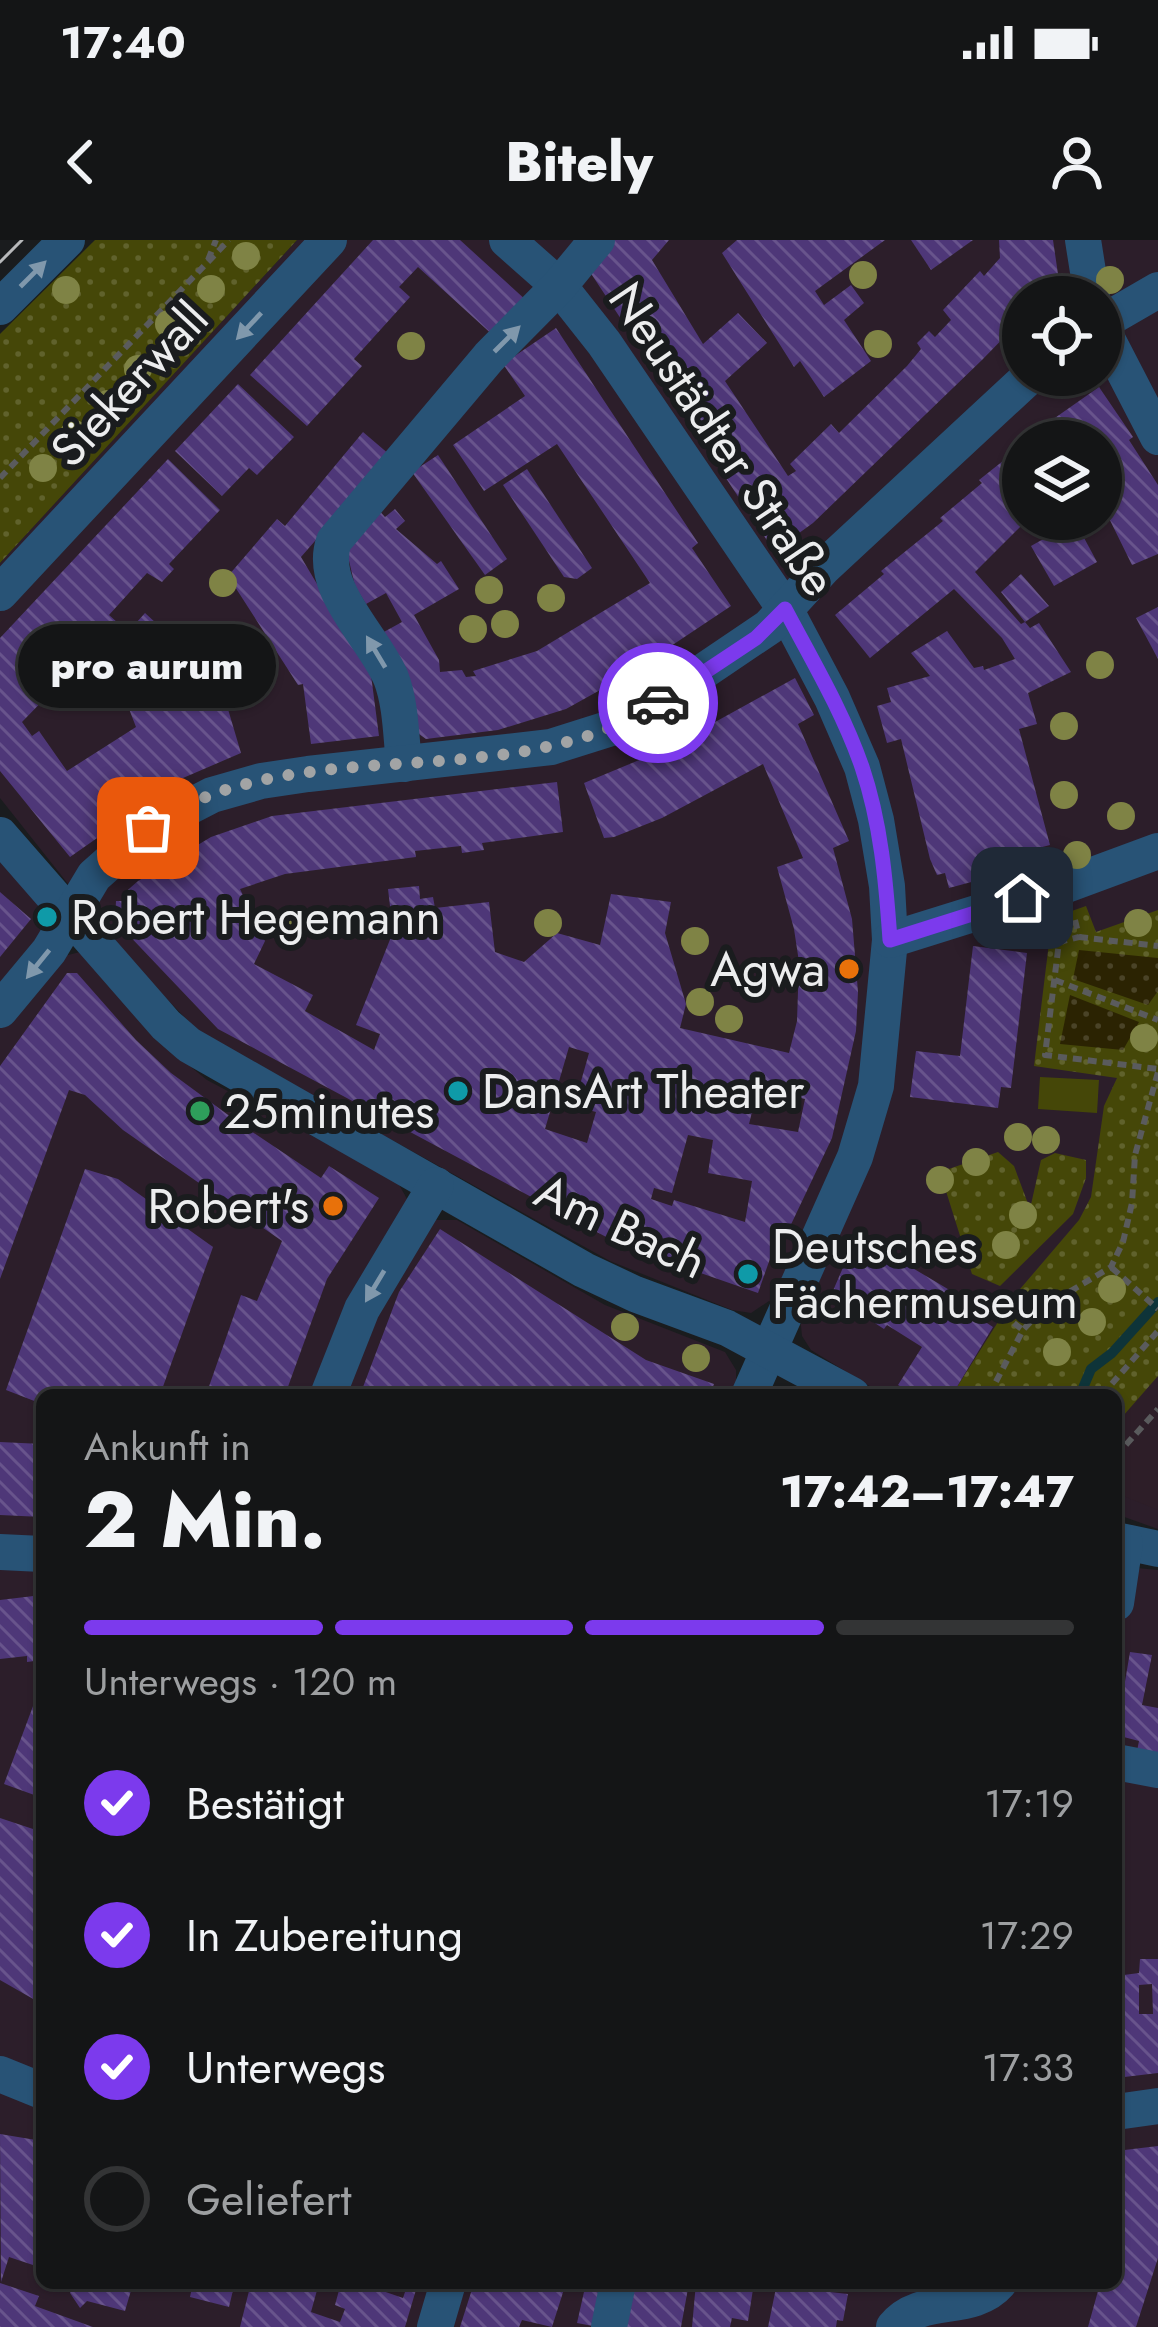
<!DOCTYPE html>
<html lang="de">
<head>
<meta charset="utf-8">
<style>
  :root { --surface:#141516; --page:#212223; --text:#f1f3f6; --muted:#9d9fa1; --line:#333435; --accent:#7c3aed }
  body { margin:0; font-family:Jost,sans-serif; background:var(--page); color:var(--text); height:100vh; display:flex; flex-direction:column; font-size:45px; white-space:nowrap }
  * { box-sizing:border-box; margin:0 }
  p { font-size:39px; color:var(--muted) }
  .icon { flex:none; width:66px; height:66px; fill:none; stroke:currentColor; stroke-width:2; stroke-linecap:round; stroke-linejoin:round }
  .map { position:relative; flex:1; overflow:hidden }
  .panel { position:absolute; left:36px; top:1149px; width:1086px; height:900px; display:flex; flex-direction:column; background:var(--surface); border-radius:18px; box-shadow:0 3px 9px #0004,0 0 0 3px var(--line) }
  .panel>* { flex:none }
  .fabs { position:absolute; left:1002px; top:36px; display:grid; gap:24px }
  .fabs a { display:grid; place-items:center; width:120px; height:120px; border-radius:50%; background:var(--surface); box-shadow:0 3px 9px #0004,0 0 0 3px var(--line); font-size:60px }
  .pin { position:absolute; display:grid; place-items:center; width:102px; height:102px; color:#fff; margin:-51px; border-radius:24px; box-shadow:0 6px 18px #0006 }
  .courier { position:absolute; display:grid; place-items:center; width:120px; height:120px; margin:-60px; border:9px solid #7c3aed; border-radius:50%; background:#fff; color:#222; box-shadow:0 3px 15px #0007 }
  .bubble { position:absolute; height:84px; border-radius:42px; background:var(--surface); box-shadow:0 3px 9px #0004,0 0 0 3px var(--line); font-size:39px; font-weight:800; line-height:84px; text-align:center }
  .summary em { font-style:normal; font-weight:800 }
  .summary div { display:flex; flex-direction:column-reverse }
  .summary { display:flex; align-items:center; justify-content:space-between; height:204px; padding:0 48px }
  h1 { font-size:78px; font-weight:800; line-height:90px }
  .bar { display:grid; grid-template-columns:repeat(4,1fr); gap:18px 12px; align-content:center; height:144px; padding:0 48px }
  .bar i { height:15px; border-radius:9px; background:var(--line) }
  .bar .current { background:var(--accent) }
  .bar p { grid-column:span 4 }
  ol { padding:0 48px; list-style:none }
  li { display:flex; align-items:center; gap:36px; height:132px }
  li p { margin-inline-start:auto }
  li .icon { padding:12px; border-radius:50%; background:var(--accent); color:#fff; stroke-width:4 }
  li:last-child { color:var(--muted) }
  li i { width:66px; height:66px; border:6px solid var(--line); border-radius:50% }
  .status { display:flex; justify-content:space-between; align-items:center; height:84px; padding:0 60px; background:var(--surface); direction:ltr }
  .status svg { height:33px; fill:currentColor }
  header { display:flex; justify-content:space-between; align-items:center; height:156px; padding:0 48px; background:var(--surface); font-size:54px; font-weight:800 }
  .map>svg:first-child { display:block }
  .commercial { fill:#2c1e2a; fill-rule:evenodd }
  .education { fill:#2d1e28 }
  .green { fill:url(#green-dots) }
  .sand { fill:url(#sand-dots) }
  .pitch { fill:#454708 }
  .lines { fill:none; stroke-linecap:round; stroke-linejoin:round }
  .stream { stroke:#0e3439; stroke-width:10 }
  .building { fill:url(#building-back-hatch); fill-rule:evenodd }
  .path { stroke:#5a5b5d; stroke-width:6; stroke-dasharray:9 6; stroke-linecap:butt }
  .minor { stroke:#285376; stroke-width:36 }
  .tram { stroke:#b8b9bb; stroke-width:3 }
  .tree { fill:#7f8345 }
  .oneway { fill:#8098ac }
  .done { stroke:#a2a4a5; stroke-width:12; stroke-dasharray:0 21.6 }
  .route { stroke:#7c3aed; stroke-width:15 }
  .culture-dot { fill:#0f9aa8; stroke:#1a1c1e; stroke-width:4.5 }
  .food-dot { fill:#e8710a; stroke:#1a1c1e; stroke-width:4.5 }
  .leisure-dot { fill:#2e9e5b; stroke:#1a1c1e; stroke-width:4.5 }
  .labels { text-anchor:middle; stroke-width:12; stroke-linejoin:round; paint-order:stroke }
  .street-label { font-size:48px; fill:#ecedee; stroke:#1a1c1e }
  .poi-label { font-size:48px; fill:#ecedee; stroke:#1a1c1e; text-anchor:start }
</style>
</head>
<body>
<div class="status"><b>17:40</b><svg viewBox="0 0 49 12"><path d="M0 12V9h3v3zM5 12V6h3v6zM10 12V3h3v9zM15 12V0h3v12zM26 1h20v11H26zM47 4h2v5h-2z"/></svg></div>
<header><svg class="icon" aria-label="back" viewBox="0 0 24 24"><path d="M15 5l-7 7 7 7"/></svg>Bitely<svg class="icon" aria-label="person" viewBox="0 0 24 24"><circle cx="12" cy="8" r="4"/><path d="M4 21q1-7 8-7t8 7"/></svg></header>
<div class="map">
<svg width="1158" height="2087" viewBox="0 0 1158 2087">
  <defs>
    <pattern id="green-dots" width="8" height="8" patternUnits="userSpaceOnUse" patternTransform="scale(3)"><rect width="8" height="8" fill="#454708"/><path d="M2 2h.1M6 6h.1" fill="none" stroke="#60622c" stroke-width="1.8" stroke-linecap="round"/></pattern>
    <pattern id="sand-dots" width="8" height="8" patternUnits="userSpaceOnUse" patternTransform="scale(3)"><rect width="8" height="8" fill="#2b2302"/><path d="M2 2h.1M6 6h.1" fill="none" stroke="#4a4327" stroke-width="1.8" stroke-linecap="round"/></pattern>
    <pattern id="building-back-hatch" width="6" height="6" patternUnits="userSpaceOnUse" patternTransform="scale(3)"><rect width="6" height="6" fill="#4e3778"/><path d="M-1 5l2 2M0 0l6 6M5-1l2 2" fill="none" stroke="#68548c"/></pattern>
  </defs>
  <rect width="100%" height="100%" fill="#1a1c1e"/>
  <g class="commercial">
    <path d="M297,0H1158V1289L1116,1274V1155H884L811,1110L802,1096L800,1077L769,1061L751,1073L732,1070L610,1021L201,794L126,717L0,558V323ZM1023,57H1101V135H1023ZM1023,201H1101V279H1023Z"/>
    <polygon points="0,622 51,678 68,715 80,712 154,797 207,840 397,941 407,959 435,980 457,980 605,1065 725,1112 736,1130 736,1142 767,1155 42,1155 42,2043 1116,2043 1116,1326 1158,1330 1158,2087 0,2087"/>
  </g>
  <polygon class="education" points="1158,1136 1158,1270 1116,1253 1116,1184"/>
  <g class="green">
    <polygon points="95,0 297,0 0,323 0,94"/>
    <polygon points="1086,666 1096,692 1158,670 1158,1136 1116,1184 1116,1155 952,1155 1015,1055 1079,980 1091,957 1104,866 1117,838 1034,826 1052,678"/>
    <polygon points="998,912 1014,926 1030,969 1041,920 1055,913 1086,920 1086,938 1073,974 1000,1046 972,1034 940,932"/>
  </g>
  <g class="sand">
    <polygon points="1079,710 1158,718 1158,751 1148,765 1073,739"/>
    <polygon points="1070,755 1139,782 1123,810 1060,804"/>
  </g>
  <polygon class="pitch" points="1040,837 1099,840 1097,873 1038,869"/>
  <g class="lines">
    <polyline class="stream" points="1080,1155 1091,1129 1112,1113 1158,1062"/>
  </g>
  <g class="building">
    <polygon points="373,0 460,0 528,62 496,98 418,27 399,47 410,57 354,119 362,126 307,186 250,135"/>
    <polygon points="612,0 669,0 652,20 703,104 738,73 767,103 725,141 788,236 796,231 790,224 831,184 839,193 907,126 921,109 917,103 929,91 935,97 951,80 943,70 980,31 984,36 1000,18 999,0 1053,0 1059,41 1044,57 1023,57 1023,78 982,120 813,283 774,311 588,29"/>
    <polygon points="737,0 885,0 815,51 824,65 851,45 864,63 844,80 871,121 824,157 800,121 794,127 722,13"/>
    <polygon points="911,0 973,0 931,30"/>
    <polygon points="556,88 698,303 692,308 731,366 629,434 566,469 498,490 426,499 416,492 382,393 402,382 386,353 366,364 355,346 346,308 376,267 385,277 395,269 405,281 396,289 437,324 441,321 459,349 414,375 439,420 440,432 462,430 466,437 476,436 473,431 537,411 650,343 557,204 484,251 453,205 525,156 503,124"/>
    <polygon points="238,144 294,197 257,235 249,228 222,256 175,211"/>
    <polygon points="1099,147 1133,197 1129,200 1158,245 1158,314 1132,325 1102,264 1117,256 1112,245 1121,240 1105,216 1101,219 1101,201 1022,201"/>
    <polygon points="363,192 390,215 301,317 371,435 379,496 311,504 303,444 298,445 228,336 277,279 285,286"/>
    <polygon points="1023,205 1023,279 1028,279 975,332 1021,384 1025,382 1001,352 1021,334 1049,366 1025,382 1030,388 1039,383 1071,432 1028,453 1037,484 1019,489 1050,605 1023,612 1027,627 949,648 945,633 937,635 930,619 901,499 887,503 877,466 891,462 887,448 930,436 911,413 947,391 974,428 983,426 984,430 1015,419 1002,398 954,349 870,418 835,375 884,334 881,331 943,281 940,278 982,243 979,240"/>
    <polygon points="438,215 507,319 485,335 412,232"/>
    <path d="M168,219L220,270L169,324L174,329L162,342L147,333L109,375L128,392L145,373L157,384L161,382L193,458L222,449L241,513L183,538L70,617L0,531V398ZM109,429L117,438L136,487L67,531L39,491L32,496L22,482L57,446L77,464Z"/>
    <polygon points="527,229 592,328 577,339 564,337 503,245"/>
    <polygon points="1075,281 1097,322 1054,346 1031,306"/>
    <polygon points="1158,367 1158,419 1136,378"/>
    <path d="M795,438L814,475L798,484L849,601L833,608L852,679L858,752L856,791L832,898L786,995L779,993L758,1053L623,1006L218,789L121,687L124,684L122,681L115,680L116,661H123L126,658L122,655L138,641L211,597L272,576L557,542L563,592L482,603L484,610L462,613L461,606L415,611L416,617L285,634L240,649L265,701L254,724L313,755L305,771L374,810L380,794L356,785L393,692L388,649L419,646L420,659L433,657L435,668L489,662L495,712L524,722L557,693L600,705L611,654L671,662L665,693L686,764L680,788L789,813L797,781L799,722L794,689L777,627L803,618L763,524L662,578L614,597L604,598L584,543L668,508ZM569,807L589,813L574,866L596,872L587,903L545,889ZM758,848L805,859L798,892L749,884ZM688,895L713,900L708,933L752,941L745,982L674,960L672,966L651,959L654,948L672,953Z"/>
    <polygon points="0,652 31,679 0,717"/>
    <polygon points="973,706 1027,713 1011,848 1001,847 998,868 910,857 916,811 960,816"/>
    <polygon points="67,733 77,733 136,800 171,833 239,883 321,938 329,926 379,958 327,1039 285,1155 206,1155 241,1055 257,1061 282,1001 123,890 85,855 69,850 0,1039 0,826"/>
    <polygon points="85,929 118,939 213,1007 160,1155 42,1155 42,1164 6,1150"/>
    <polygon points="440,989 646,1120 714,1144 710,1155 360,1155 399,1052"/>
    <polygon points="854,1002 889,1014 968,1061 964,1068 993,1087 952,1155 915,1155 898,1145 922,1107 887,1085 884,1089 870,1080 871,1077 829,1060"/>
    <polygon points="0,1202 42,1204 42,1277 0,1275"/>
    <polygon points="42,1355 42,1420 27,1422 27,1416 0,1419 0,1360"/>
    <polygon points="1130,1412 1152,1415 1142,1465 1158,1468 1158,1515 1137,1511 1139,1501 1116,1495"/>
    <polygon points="42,1442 42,1527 35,1547 40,1549 37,1556 4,1544"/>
    <polygon points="0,1578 42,1592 42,1764 0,1740"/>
    <path d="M1140,1719H1158V1833L1116,1838V1736L1139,1733ZM1152,1744L1153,1774H1139V1745Z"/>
    <polygon points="0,1894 42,1901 42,2028 9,2017 1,2042"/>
    <polygon points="1158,1906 1158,2018 1136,2087 1088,2087 1098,2051 1095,2043 1116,2043 1116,1911"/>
    <polygon points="0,2043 39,2056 35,2066 93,2087 0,2087"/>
    <polygon points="74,2043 145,2043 144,2048 132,2047 125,2071 87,2061 80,2068 70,2053"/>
    <polygon points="193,2043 319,2043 311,2072 340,2082 345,2069 335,2065 341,2043 378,2043 377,2049 403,2058 408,2043 418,2043 405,2087 240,2087 249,2051 234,2046 229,2067 190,2057"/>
    <polygon points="474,2043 566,2043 552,2087 522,2080 519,2087 460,2087"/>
    <polygon points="586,2043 610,2043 598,2087 577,2083"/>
    <polygon points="627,2043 689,2043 681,2087 619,2087"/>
    <polygon points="696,2043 754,2043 748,2081 732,2078 730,2087 692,2087"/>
    <polygon points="777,2043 831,2043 830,2052 848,2054 843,2081 837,2080 836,2087 768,2087"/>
  </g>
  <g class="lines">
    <g class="path">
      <polyline points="208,20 216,0"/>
      <polyline points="0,238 229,0"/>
      <polyline points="1075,680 1079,697 1059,702 1045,815 1158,829"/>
      <polyline points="1079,697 1158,706"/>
      <polyline points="1055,740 1158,780"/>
      <polyline points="1112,1028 1158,1069"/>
      <polyline points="1002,1074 1023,1090"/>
      <polyline points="989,1155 1023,1090 1044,1067 1111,1027 1123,1002 1132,963 1135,915 1158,832"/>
      <polyline points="1102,1155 1158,1091"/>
      <polyline points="1116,1216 1158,1169"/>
    </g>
    <g class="minor">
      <polyline points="507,0 559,46 604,103 785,369 832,458 862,527 876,580 887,646 890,700 876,846 855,917 749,1155"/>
      <polyline points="1083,0 1092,57"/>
      <polyline points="0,67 67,0"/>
      <polyline points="1101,83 1158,50"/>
      <polyline points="1101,87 1158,197"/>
      <polyline points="0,353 329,0"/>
      <path d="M404,524C401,497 401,464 391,438C374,397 317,348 334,301L489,117L559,46L597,0"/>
      <polyline points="0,595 166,785 189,805 584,1030 635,1054 727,1088 852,1155"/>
      <polyline points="890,700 1066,645 1158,611"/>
      <polyline points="0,770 49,711 94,636 148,588 212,555 261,541 308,534 551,507 627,483 769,387 823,328 1031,135"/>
      <polyline points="328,1155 362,1069 436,945"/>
      <polyline points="1116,1300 1158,1309"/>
      <polyline points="0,1312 42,1314"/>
      <polyline points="1116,1363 1125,1303"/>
      <polyline points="1116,1522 1158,1530"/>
      <polyline points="0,1834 42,1851"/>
      <polyline points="1116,1872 1158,1866"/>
      <polyline points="435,2087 448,2043"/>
      <polyline points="609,2087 618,2043"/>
      <path d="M894,2087C920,2054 972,2074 999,2043"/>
    </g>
    <polyline class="tram" points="0,22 22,0"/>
  </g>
  <g class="tree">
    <circle cx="246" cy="16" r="14"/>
    <circle cx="863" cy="35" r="14"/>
    <circle cx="1110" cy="40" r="14"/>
    <circle cx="211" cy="49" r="14"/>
    <circle cx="66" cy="50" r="14"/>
    <circle cx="169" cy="84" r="14"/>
    <circle cx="878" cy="104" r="14"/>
    <circle cx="411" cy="106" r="14"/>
    <circle cx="138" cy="129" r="14"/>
    <circle cx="108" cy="164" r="14"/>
    <circle cx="74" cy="194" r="14"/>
    <circle cx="43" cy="228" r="14"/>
    <circle cx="223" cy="343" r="14"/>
    <circle cx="489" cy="350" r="14"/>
    <circle cx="551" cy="358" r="14"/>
    <circle cx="505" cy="384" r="14"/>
    <circle cx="473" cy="389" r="14"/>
    <circle cx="1100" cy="425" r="14"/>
    <circle cx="1064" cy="486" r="14"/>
    <circle cx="1064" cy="555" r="14"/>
    <circle cx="1121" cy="576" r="14"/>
    <circle cx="1077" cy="615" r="14"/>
    <circle cx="302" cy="683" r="14"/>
    <circle cx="548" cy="683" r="14"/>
    <circle cx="1138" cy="683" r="14"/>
    <circle cx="695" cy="701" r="14"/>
    <circle cx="700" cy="762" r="14"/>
    <circle cx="729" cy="779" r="14"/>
    <circle cx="1144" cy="798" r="14"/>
    <circle cx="1018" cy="897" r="14"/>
    <circle cx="1046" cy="900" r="14"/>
    <circle cx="976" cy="922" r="14"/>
    <circle cx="940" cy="940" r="14"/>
    <circle cx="1023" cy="975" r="14"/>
    <circle cx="1006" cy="1005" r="14"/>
    <circle cx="1112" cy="1049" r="14"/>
    <circle cx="1092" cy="1082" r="14"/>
    <circle cx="625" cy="1087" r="14"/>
    <circle cx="1057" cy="1112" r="14"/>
    <circle cx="696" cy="1118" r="14"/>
  </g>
  <defs><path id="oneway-solid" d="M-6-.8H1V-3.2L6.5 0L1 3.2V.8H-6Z" transform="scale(3)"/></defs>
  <g class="oneway">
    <use href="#oneway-solid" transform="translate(33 34) rotate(-45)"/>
    <use href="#oneway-solid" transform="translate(249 86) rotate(133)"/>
    <use href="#oneway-solid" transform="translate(507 99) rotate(-45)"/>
    <use href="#oneway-solid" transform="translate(376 412) rotate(-121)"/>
    <use href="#oneway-solid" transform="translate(38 724) rotate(129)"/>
    <use href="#oneway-solid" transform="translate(375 1046) rotate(121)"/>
  </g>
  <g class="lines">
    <path class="done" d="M148,588C169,576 191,563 213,554C357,503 526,547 658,463"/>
    <path class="route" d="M658,463L756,398L785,369C812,420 843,472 862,527C881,583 886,642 890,700L1022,658"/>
  </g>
  <g class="culture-dot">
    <circle cx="47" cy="677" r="12"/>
    <circle cx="458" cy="851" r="12"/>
    <circle cx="748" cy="1034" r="12"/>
  </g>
  <g class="food-dot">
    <circle cx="849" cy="729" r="12"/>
    <circle cx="333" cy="966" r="12"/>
  </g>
  <circle class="leisure-dot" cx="200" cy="871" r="12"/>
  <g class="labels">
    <g class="street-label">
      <text transform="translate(129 144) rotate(-47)" y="17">Siekerwall</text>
      <text transform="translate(723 199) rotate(56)" y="17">Neustädter Straße</text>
      <text transform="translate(621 986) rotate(25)" y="17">Am Bach</text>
    </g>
    <g class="poi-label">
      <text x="71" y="694">Robert Hegemann</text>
      <text x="825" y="746" text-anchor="end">Agwa</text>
      <text x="482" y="868">DansArt Theater</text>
      <text x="224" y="888">25minutes</text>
      <text x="309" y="983" text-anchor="end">Robert's</text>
      <text x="772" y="1023">Deutsches<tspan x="772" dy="55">Fächermuseum</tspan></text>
    </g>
  </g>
</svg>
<div class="fabs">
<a><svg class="icon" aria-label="locate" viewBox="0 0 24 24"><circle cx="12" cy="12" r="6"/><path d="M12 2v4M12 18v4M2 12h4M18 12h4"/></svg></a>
<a><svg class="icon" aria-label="layers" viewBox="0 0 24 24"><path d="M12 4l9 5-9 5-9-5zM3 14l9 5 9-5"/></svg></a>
</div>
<div class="pin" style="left:148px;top:588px;background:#ea580c"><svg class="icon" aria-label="bag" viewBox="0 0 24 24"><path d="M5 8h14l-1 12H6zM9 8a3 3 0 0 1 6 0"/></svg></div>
<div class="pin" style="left:1022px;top:658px;background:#1f2937"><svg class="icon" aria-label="home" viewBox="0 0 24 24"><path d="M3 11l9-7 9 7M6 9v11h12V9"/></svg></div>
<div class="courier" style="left:658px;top:463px"><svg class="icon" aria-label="car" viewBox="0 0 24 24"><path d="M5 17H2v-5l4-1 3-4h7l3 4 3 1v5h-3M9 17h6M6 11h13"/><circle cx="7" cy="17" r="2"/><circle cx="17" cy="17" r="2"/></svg></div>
<div class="bubble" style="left:18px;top:384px;width:258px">pro aurum</div>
<section class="panel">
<div class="summary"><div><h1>2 Min.</h1><p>Ankunft in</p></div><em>17:42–17:47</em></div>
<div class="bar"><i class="current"></i><i class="current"></i><i class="current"></i><i></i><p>Unterwegs · 120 m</p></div>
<ol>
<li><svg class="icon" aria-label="check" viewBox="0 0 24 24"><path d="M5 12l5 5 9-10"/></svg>Bestätigt<p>17:19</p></li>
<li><svg class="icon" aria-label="check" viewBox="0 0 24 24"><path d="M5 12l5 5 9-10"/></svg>In Zubereitung<p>17:29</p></li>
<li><svg class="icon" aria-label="check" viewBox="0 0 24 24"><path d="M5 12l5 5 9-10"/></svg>Unterwegs<p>17:33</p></li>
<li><i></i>Geliefert</li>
</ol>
</section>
</div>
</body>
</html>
